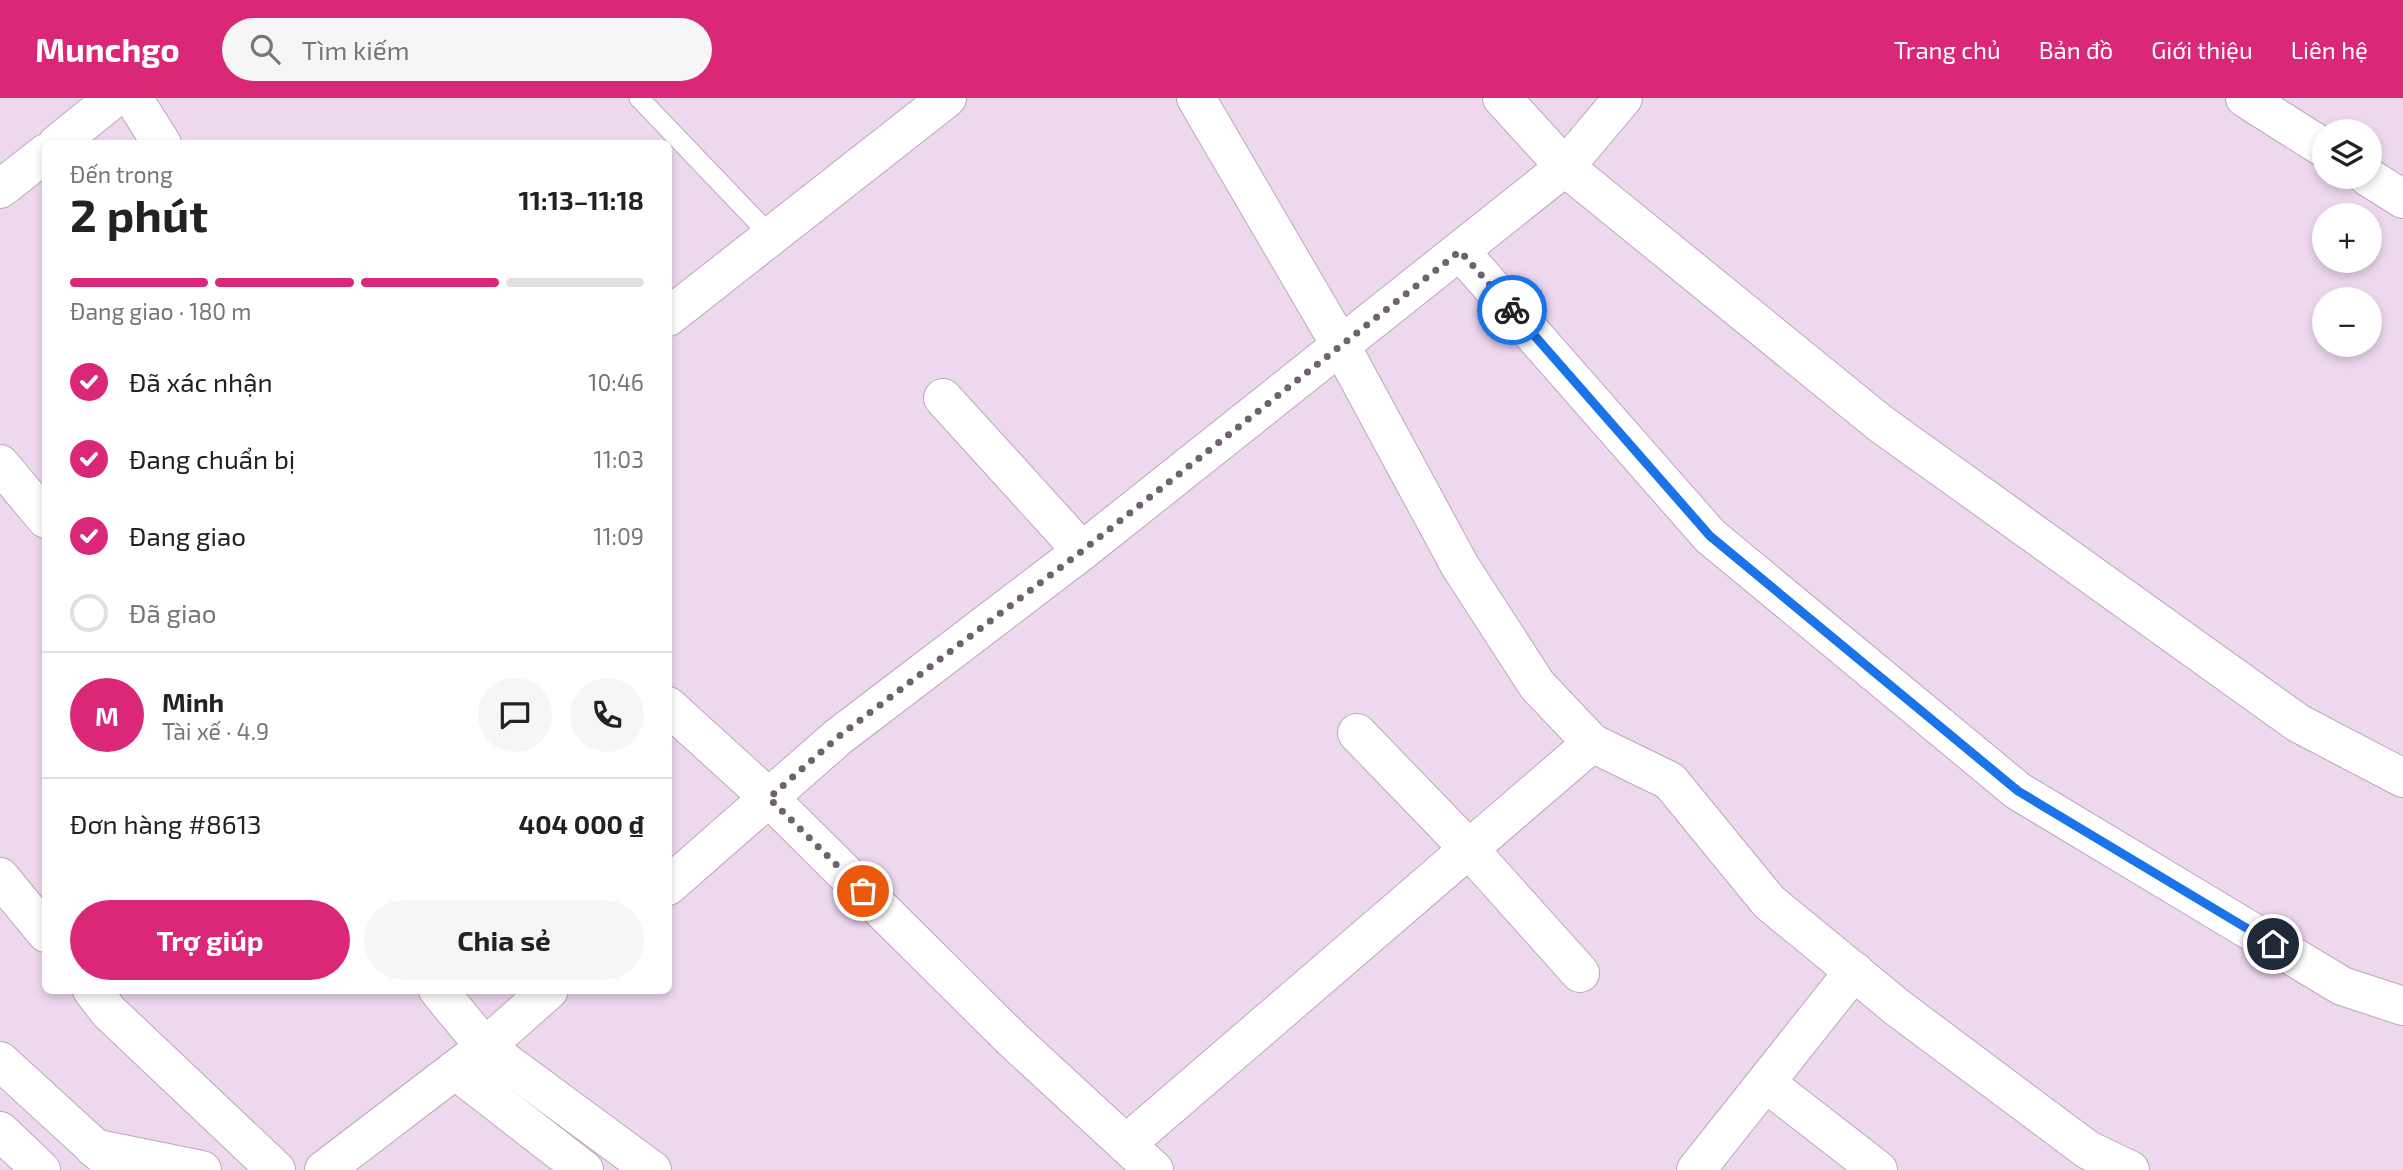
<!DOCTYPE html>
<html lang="vi">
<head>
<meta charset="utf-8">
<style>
  :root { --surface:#fff; --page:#f6f6f6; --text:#222; --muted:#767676; --line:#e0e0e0; --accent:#db2777 }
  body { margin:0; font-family:"Exo 2",sans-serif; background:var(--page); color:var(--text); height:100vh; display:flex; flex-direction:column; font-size:26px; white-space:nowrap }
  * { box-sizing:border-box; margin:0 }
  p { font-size:23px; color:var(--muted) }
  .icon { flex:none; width:38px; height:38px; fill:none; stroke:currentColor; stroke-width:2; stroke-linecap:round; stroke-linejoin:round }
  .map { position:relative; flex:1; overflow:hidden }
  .details { position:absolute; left:42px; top:42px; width:630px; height:854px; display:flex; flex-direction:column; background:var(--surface); border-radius:10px; box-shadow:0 4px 10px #0003 }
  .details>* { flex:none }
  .fabs { position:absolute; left:2312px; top:21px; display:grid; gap:14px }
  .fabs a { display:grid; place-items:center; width:70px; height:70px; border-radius:50%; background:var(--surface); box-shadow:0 4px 10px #0003; font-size:35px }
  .pin { position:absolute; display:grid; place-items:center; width:60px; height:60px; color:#fff; margin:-30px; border:4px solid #fff; border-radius:50%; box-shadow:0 2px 7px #0007 }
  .courier { position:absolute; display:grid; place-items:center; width:70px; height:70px; margin:-35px; border:5px solid #1a73e8; border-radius:50%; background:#fff; color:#222; box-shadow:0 2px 9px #0007 }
  .overview em { font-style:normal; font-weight:700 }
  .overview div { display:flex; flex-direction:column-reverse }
  .overview { display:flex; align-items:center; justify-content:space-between; height:119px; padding:0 28px }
  h1 { font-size:46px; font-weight:700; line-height:52px }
  .bar { display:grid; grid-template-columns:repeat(4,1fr); gap:10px 7px; align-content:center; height:84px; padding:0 28px }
  .bar i { height:9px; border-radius:5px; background:var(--line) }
  .bar .current { background:var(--accent) }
  .bar p { grid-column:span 4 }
  .line { display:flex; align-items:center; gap:18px; padding:0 28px; border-top:2px solid var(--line) }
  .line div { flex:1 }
  .round { display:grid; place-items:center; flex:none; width:74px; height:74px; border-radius:37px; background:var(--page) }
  ol { padding:0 28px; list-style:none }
  li { display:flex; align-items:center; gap:21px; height:77px }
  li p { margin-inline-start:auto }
  li .icon { padding:7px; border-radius:50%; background:var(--accent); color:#fff; stroke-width:4 }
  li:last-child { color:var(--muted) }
  li i { width:38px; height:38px; border:4px solid var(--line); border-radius:50% }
  .action { display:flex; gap:14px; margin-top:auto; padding:14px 28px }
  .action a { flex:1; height:80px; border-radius:42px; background:var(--accent); color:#fff; font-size:28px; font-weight:700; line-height:80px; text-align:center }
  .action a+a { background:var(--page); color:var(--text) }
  header { display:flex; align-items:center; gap:42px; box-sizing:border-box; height:98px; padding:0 35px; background:var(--accent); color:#fff }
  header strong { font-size:33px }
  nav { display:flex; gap:38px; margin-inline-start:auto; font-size:24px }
  .search { width:490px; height:63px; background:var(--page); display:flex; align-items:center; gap:18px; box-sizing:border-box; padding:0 24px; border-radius:38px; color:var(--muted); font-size:26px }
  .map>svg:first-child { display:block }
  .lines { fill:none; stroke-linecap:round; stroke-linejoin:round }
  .service-casing { stroke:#bda7bd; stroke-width:21 }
  .minor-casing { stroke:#bda7bd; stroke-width:40 }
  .secondary-casing { stroke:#bda7bd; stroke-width:40 }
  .service { stroke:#fff; stroke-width:19 }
  .minor { stroke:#fff; stroke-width:38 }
  .secondary { stroke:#fff; stroke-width:38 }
  .done { stroke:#6f626f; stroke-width:7; stroke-dasharray:0 12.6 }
  .route { stroke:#1a73e8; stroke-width:9 }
</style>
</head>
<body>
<header>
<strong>Munchgo</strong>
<div class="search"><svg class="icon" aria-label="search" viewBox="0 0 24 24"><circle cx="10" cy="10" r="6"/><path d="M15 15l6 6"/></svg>Tìm kiếm</div>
<nav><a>Trang chủ</a><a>Bản đồ</a><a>Giới thiệu</a><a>Liên hệ</a></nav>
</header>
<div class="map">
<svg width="2403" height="1072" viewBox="0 0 2403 1072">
  <rect width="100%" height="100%" fill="#eed8ee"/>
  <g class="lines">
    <defs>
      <polyline id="service" points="639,0 771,138"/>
      <g id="minor">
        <polyline points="133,0 162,46"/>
        <polyline points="1196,0 1341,248 1460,468 1537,587 1592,645 1670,683 1769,804 1898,910 2088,1052 2130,1072"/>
        <polyline points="1502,0 1565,69 1881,326 2298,625 2403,680"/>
        <polyline points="2245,0 2324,50"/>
        <polyline points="57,46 114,0"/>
        <polyline points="2368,79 2403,101"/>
        <polyline points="0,91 46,55"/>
        <polyline points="1460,153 1710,438 2018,693 2342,888 2403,908"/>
        <polyline points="668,219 947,0"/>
        <polyline points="943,300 1082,453"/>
        <polyline points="0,366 46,421"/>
        <polyline points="668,608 769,700 1012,941 1154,1072"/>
        <polyline points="1357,635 1469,751 1580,875"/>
        <polyline points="0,779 46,835"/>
        <polyline points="668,788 838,639 1082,453 1565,69 1623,0"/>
        <polyline points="92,892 109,914 276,1072"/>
        <polyline points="438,892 485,949 652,1072"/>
        <polyline points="455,972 584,1072"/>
        <polyline points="1766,985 1878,1072"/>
        <polyline points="0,1033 41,1072"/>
        <polyline points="1126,1046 1592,645"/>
        <polyline points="94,1050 202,1072"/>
        <polyline points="324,1072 485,949 549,892"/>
        <polyline points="1696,1072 1854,873"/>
      </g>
      <polyline id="secondary" points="0,963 119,1072"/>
    </defs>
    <use href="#service" class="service-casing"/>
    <use href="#minor" class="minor-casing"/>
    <use href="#secondary" class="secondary-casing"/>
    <use href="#service" class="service"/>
    <use href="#minor" class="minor"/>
    <use href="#secondary" class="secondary"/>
  </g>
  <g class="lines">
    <polyline class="done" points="863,793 769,700 838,639 1082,453 1460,153 1512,212"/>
    <polyline class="route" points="1512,212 1710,438 2018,693 2273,846"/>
  </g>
</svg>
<div class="fabs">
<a><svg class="icon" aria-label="layers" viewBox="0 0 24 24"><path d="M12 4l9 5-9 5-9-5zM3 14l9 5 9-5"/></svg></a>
<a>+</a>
<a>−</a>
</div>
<div class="pin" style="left:863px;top:793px;background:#ea580c"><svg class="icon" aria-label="bag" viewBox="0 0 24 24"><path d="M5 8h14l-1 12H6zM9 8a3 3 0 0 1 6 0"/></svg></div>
<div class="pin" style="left:2273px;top:846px;background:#1f2937"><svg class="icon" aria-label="home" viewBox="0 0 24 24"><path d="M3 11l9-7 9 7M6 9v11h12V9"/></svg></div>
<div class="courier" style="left:1512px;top:212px"><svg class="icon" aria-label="bike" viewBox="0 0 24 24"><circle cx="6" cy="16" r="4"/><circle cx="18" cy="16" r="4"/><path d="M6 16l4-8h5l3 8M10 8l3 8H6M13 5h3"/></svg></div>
<section class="details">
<div class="overview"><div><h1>2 phút</h1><p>Đến trong</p></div><em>11:13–11:18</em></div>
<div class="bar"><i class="current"></i><i class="current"></i><i class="current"></i><i></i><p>Đang giao · 180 m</p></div>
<ol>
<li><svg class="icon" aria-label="check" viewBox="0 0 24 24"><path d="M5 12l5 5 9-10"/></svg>Đã xác nhận<p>10:46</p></li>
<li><svg class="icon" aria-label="check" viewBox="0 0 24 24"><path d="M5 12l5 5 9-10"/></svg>Đang chuẩn bị<p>11:03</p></li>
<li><svg class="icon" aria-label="check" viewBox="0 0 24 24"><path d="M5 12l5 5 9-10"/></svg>Đang giao<p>11:09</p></li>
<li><i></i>Đã giao</li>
</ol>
<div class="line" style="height:126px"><b class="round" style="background:var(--accent);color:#fff">M</b><div><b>Minh</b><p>Tài xế · 4.9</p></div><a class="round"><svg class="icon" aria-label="chat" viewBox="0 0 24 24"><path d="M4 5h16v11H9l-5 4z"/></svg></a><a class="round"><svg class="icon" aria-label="phone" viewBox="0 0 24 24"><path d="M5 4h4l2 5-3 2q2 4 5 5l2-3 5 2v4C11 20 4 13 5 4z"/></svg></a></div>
<div class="line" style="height:91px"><div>Đơn hàng #8613</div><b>404 000 ₫</b></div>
<div class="action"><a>Trợ giúp</a><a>Chia sẻ</a></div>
</section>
</div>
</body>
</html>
